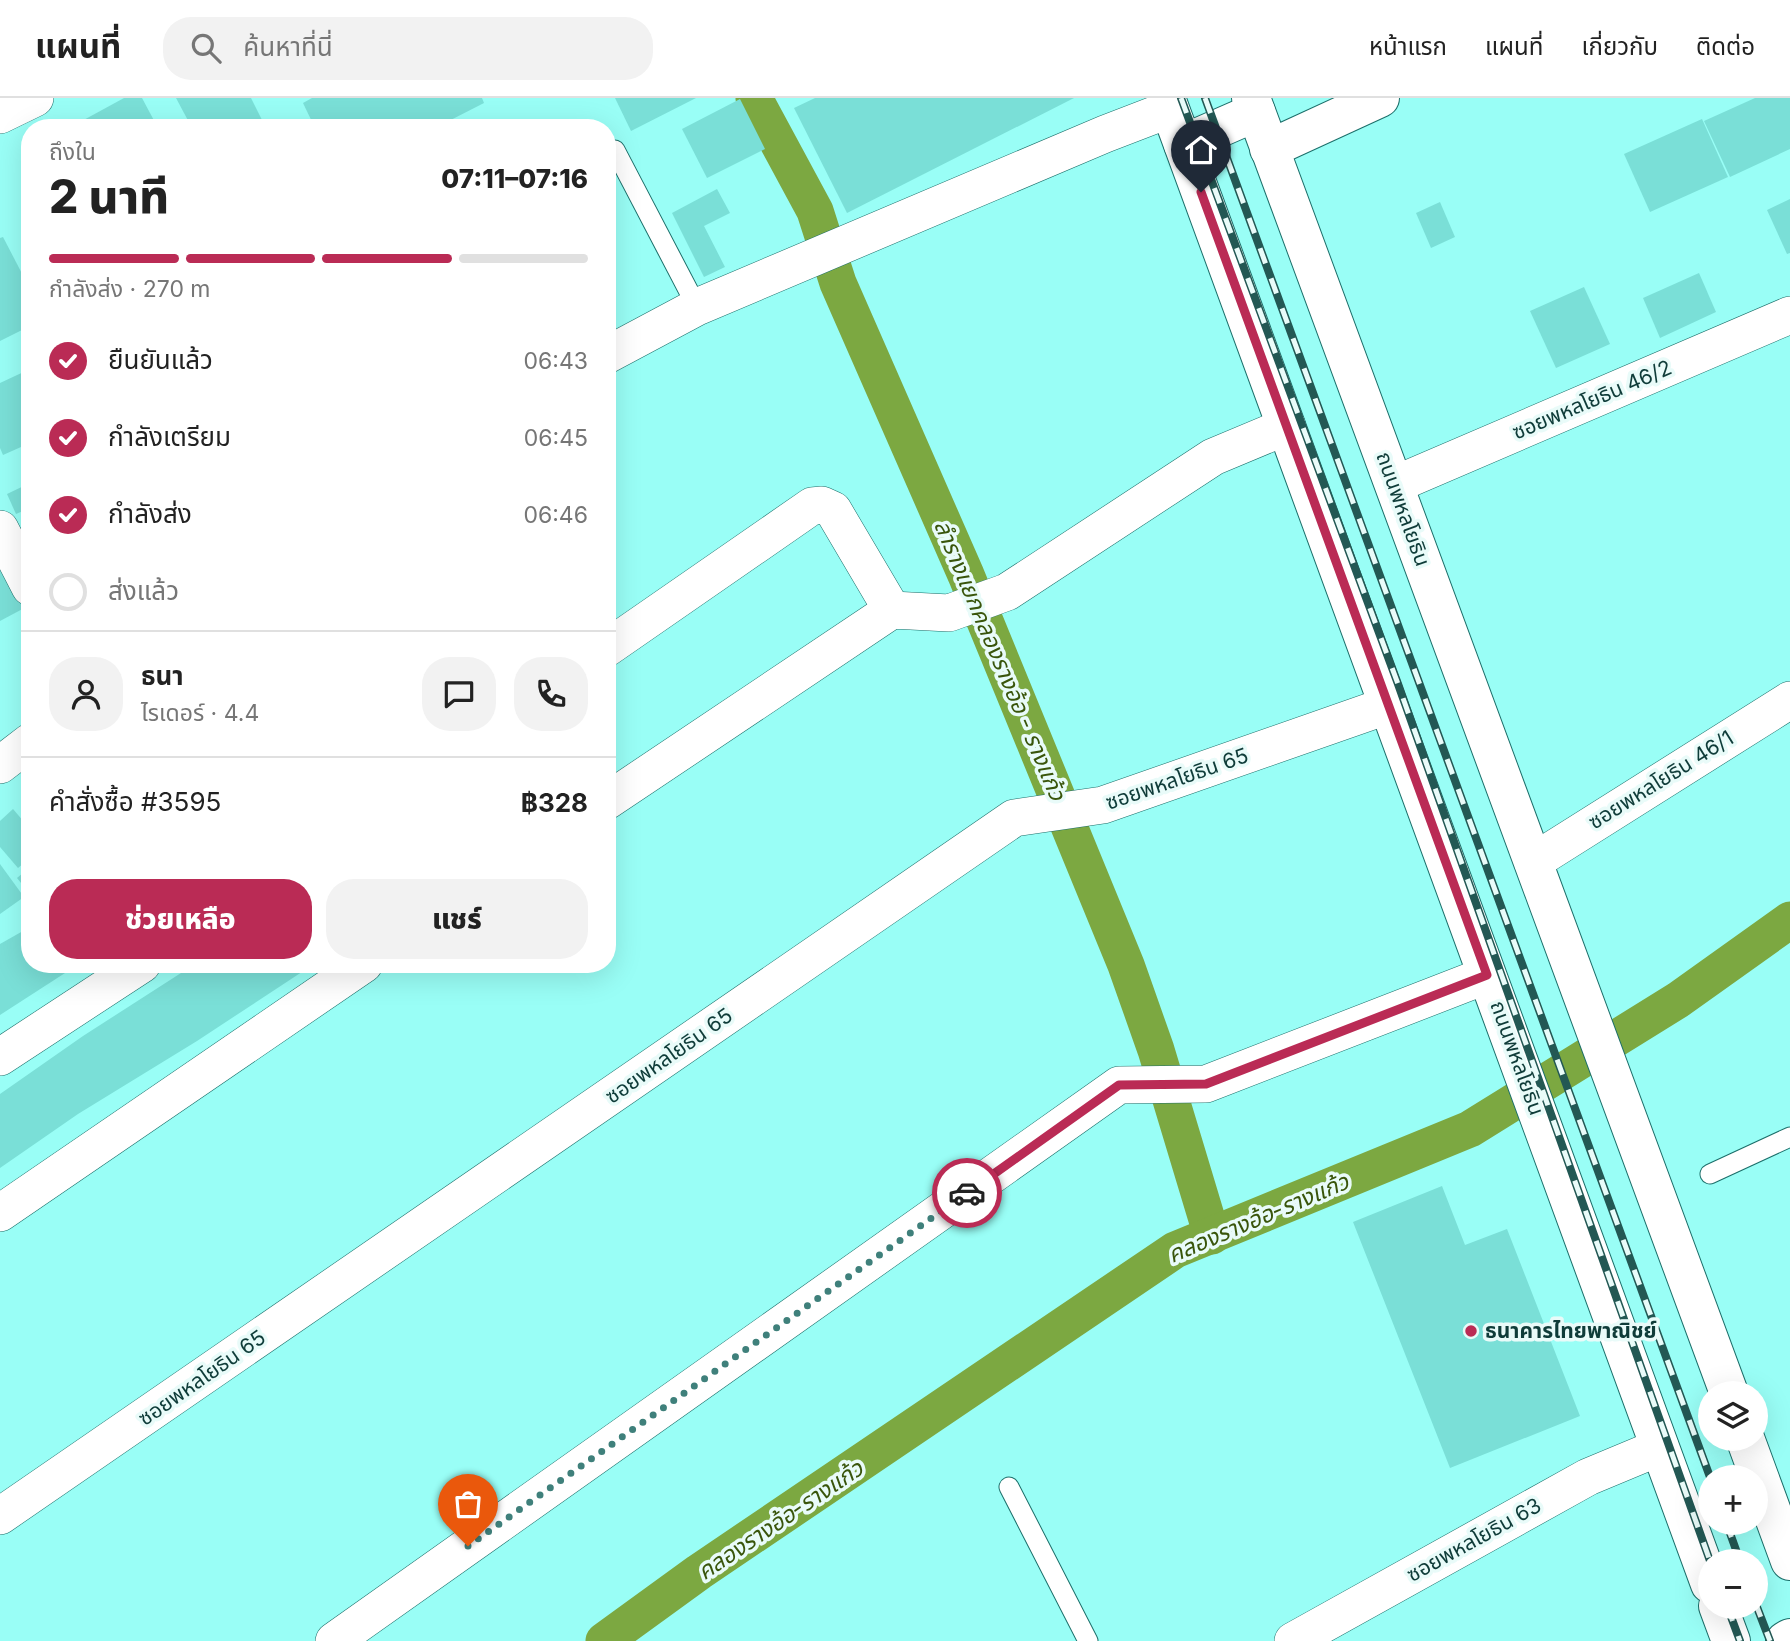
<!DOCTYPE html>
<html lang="th">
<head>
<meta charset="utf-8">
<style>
  :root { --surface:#fff; --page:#f2f2f2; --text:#222; --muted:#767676; --line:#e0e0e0; --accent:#ba2b55 }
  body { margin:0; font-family:Inter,"Noto Sans Thai",sans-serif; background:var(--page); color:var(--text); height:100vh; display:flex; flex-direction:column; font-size:26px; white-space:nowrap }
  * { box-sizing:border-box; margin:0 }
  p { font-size:23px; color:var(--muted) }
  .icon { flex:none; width:38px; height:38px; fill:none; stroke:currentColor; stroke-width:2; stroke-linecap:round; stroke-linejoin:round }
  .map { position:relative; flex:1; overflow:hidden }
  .details { position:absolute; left:21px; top:21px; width:595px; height:854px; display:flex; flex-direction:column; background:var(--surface); border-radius:28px; box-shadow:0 7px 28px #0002 }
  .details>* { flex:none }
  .fabs { position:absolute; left:1698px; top:1283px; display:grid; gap:14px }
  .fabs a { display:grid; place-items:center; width:70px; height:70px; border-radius:50%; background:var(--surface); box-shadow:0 7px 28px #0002; font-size:35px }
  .pin { position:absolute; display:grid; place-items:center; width:60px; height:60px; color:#fff; margin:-72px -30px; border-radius:50% 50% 50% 0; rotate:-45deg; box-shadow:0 0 7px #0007 }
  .pin .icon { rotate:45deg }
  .courier { position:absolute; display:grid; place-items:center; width:70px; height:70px; margin:-35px; border:5px solid #ba2b55; border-radius:50%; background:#fff; color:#222; box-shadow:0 2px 9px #0007 }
  .summary em { font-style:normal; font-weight:800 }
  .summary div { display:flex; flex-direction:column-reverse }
  .summary { display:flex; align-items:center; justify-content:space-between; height:119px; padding:0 28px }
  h1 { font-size:46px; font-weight:800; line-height:52px }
  .bar { display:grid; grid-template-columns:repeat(4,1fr); gap:10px 7px; align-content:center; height:84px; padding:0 28px }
  .bar i { height:9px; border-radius:5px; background:var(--line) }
  .bar .active { background:var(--accent) }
  .bar p { grid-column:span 4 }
  .line { display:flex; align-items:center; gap:18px; padding:0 28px; border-top:2px solid var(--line) }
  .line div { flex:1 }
  .round { display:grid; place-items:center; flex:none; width:74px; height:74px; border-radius:28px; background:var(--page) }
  ol { padding:0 28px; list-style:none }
  li { display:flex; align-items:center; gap:21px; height:77px }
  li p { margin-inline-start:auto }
  li .icon { padding:7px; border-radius:50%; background:var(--accent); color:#fff; stroke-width:4 }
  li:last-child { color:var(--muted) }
  li i { width:38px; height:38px; border:4px solid var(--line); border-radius:50% }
  .button { display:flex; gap:14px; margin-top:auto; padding:14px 28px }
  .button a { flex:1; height:80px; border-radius:28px; background:var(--accent); color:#fff; font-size:28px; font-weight:800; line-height:80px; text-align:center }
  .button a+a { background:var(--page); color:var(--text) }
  header { display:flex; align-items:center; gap:42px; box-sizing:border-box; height:98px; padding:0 35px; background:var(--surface); border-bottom:2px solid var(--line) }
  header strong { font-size:33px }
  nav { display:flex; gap:38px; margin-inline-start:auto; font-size:24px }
  .search { width:490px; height:63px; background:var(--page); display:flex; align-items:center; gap:18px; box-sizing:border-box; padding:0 24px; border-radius:28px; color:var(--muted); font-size:26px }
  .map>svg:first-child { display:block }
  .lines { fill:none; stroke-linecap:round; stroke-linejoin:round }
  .canal { stroke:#7ca841; stroke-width:37 }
  .building { fill:#7adfd7 }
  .service-casing { stroke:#1c6f6a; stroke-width:21 }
  .minor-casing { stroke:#1c6f6a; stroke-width:38 }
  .tertiary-casing { stroke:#1c6f6a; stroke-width:40 }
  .primary-casing { stroke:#1c6f6a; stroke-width:40 }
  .service { stroke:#fff; stroke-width:19 }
  .minor { stroke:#fff; stroke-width:37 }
  .tertiary { stroke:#fff; stroke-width:38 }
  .primary { stroke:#fff; stroke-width:38 }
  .rail-casing { stroke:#235854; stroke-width:8 }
  .rail { stroke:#e9fbf9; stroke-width:5; stroke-dasharray:16; stroke-linecap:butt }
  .done { stroke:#3f807b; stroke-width:7; stroke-dasharray:0 12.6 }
  .route { stroke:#ba2b55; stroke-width:9 }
  .poi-dot { fill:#ba2b55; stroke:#e9fbf9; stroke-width:2.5 }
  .labels { text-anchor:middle; stroke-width:7; stroke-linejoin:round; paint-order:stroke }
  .street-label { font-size:21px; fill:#0f3c39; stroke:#e9fbf9 }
  .poi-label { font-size:21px; font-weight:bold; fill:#0f3c39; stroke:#e9fbf9; text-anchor:start }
  .water-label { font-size:23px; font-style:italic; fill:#39550b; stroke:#e9fbf9 }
</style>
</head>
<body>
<header>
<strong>แผนที่</strong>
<div class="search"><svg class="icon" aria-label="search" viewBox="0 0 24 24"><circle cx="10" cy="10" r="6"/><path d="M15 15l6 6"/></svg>ค้นหาที่นี่</div>
<nav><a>หน้าแรก</a><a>แผนที่</a><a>เกี่ยวกับ</a><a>ติดต่อ</a></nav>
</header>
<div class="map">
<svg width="1790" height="1543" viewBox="0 0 1790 1543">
  <rect width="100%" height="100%" fill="#99fef6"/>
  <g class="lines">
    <g class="canal">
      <polyline points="754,0 815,113 838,185 966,477 1126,867 1156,952 1212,1138"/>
      <polyline points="604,1543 699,1474 1175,1152 1470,1031 1678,902 1790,822"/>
    </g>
  </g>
  <g class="building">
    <polygon points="124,0 142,0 158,30 69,30"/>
    <polygon points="176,0 251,0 266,30 192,30"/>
    <polygon points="312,0 482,0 484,5 435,30 315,30 303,5"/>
    <polygon points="615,0 696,0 631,33"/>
    <polygon points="815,0 1074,0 847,115 794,10"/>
    <polygon points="1755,0 1790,0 1790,51 1730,79 1704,23"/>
    <polygon points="740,1 765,51 707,80 682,31"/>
    <polygon points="1702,21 1728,79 1650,114 1624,56"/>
    <polygon points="717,91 730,115 704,128 725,169 704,179 672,115"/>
    <polygon points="1790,101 1790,155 1787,156 1767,112"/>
    <polygon points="1440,104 1455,139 1431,150 1416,115"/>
    <polygon points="3,139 30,191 30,228 0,243 0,140"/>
    <polygon points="1699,175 1716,214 1660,240 1643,200"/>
    <polygon points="1584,189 1610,246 1556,270 1530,213"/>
    <polygon points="30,271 30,345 3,357 0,350 0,285"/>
    <polygon points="30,385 30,410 16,416 7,396"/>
    <polygon points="0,443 30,507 0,523"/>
    <polygon points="13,711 30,731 30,760 18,770 0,749 0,723"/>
    <polygon points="0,766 24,799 0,816"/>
    <polygon points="30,769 30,796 17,780"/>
    <polygon points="30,829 30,866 79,866 0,917 0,846"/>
    <polygon points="195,866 314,866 197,943 78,1016 0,1070 0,996 83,938"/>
    <polygon points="1442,1088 1465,1147 1507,1131 1580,1318 1450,1370 1353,1124"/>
  </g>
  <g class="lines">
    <defs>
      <g id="service">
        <polyline points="615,52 697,209"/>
        <polyline points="1710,1076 1790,1039"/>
        <polyline points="1009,1389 1088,1543"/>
      </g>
      <g id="minor">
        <polyline points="0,17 35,0"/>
        <polyline points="607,257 697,209 1105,36 1170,11"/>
        <polyline points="1394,387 1790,217"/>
        <polyline points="0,431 30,489"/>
        <polyline points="607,550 812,408 822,407 833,412 892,512"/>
        <polyline points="0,667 30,644"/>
        <polyline points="607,703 892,512 949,515 1007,494 1213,359 1287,328"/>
        <polyline points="1533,764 1790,602"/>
        <polyline points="0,959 142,866"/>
        <polyline points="0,1115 364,866"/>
        <polyline points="0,1418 1014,720 1103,707 1389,607"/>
        <polyline points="334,1543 1119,987 1206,986 1487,877"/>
        <polyline points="1293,1543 1588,1379 1660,1349"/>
      </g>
      <polyline id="tertiary" points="1269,51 1380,0"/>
      <g id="primary">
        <polyline points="1166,0 1710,1486"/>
        <polyline points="1251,0 1729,1295"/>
        <polyline points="1183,46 1256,14"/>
        <polyline points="1745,1340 1790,1463"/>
        <polyline points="1718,1508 1731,1543"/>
        <polyline points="1785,1543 1790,1540"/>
      </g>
    </defs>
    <use href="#service" class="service-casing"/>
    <use href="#minor" class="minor-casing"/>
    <use href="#tertiary" class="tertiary-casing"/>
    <use href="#primary" class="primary-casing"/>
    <use href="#service" class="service"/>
    <use href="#minor" class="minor"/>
    <use href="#tertiary" class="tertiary"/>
    <use href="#primary" class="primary"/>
    <defs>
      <g id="rail">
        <polyline points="1181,0 1398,586 1710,1463"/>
        <polyline points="1205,0 1710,1379"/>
        <polyline points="1726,1424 1740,1463"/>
        <polyline points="1755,1504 1770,1543"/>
        <polyline points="1727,1508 1740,1543"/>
      </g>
    </defs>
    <use href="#rail" class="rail-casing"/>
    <use href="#rail" class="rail"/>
  </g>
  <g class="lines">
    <polyline class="done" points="468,1448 967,1095"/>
    <polyline class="route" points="967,1095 1119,987 1206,986 1487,877 1201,94"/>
  </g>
  <circle class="poi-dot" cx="1471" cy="1233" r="7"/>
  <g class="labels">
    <g class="street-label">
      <text transform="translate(1592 302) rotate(-23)" y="7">ซอยพหลโยธิน 46/2</text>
      <text transform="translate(1403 411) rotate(70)" y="7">ถนนพหลโยธิน</text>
      <text transform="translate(1177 681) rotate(-19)" y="7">ซอยพหลโยธิน 65</text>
      <text transform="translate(1661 682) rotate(-32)" y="7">ซอยพหลโยธิน 46/1</text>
      <text transform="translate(669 958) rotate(-35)" y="7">ซอยพหลโยธิน 65</text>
      <text transform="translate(1517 960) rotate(70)" y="7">ถนนพหลโยธิน</text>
      <text transform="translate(202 1280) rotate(-35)" y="7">ซอยพหลโยธิน 65</text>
      <text transform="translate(1474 1442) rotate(-29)" y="7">ซอยพหลโยธิน 63</text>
    </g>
    <g class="poi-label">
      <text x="1485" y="1240">ธนาคารไทยพาณิชย์</text>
    </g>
    <g class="water-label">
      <text transform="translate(1000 562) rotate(67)" y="8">ลำรางแยกคลองรางอ้อ - รางแก้ว</text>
      <text transform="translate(1258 1120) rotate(-23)" y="8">คลองรางอ้อ-รางแก้ว</text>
      <text transform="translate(780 1422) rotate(-34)" y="8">คลองรางอ้อ-รางแก้ว</text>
    </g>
  </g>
</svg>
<div class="fabs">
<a><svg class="icon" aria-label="layers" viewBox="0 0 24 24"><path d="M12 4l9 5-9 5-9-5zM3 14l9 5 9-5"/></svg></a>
<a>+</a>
<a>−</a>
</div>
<div class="pin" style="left:468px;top:1448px;background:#ea580c"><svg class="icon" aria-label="bag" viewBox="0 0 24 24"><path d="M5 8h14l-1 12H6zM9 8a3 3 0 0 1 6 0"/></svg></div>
<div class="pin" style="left:1201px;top:94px;background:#1f2937"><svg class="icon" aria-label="home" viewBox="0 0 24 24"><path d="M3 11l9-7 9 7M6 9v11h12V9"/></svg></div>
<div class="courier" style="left:967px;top:1095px"><svg class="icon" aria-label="car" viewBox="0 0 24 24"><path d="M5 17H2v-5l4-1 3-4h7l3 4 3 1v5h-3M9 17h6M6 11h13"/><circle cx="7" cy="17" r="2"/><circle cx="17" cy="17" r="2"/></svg></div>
<section class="details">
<div class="summary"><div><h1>2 นาที</h1><p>ถึงใน</p></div><em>07:11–07:16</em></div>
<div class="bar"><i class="active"></i><i class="active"></i><i class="active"></i><i></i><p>กำลังส่ง · 270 m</p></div>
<ol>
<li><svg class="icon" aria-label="check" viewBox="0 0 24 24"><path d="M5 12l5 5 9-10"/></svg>ยืนยันแล้ว<p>06:43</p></li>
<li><svg class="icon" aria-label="check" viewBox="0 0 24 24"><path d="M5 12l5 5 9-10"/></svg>กำลังเตรียม<p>06:45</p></li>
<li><svg class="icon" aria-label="check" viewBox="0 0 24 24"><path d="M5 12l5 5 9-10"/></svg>กำลังส่ง<p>06:46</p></li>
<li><i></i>ส่งแล้ว</li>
</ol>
<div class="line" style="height:126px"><a class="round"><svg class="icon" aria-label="person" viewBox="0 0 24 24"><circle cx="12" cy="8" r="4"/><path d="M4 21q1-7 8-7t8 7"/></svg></a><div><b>ธนา</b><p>ไรเดอร์ · 4.4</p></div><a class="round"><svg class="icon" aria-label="chat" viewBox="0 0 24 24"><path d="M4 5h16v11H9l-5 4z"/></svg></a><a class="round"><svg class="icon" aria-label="phone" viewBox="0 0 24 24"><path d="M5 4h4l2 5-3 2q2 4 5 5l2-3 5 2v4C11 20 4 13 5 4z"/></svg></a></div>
<div class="line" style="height:91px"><div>คำสั่งซื้อ #3595</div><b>฿328</b></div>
<div class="button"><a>ช่วยเหลือ</a><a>แชร์</a></div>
</section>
</div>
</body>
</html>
